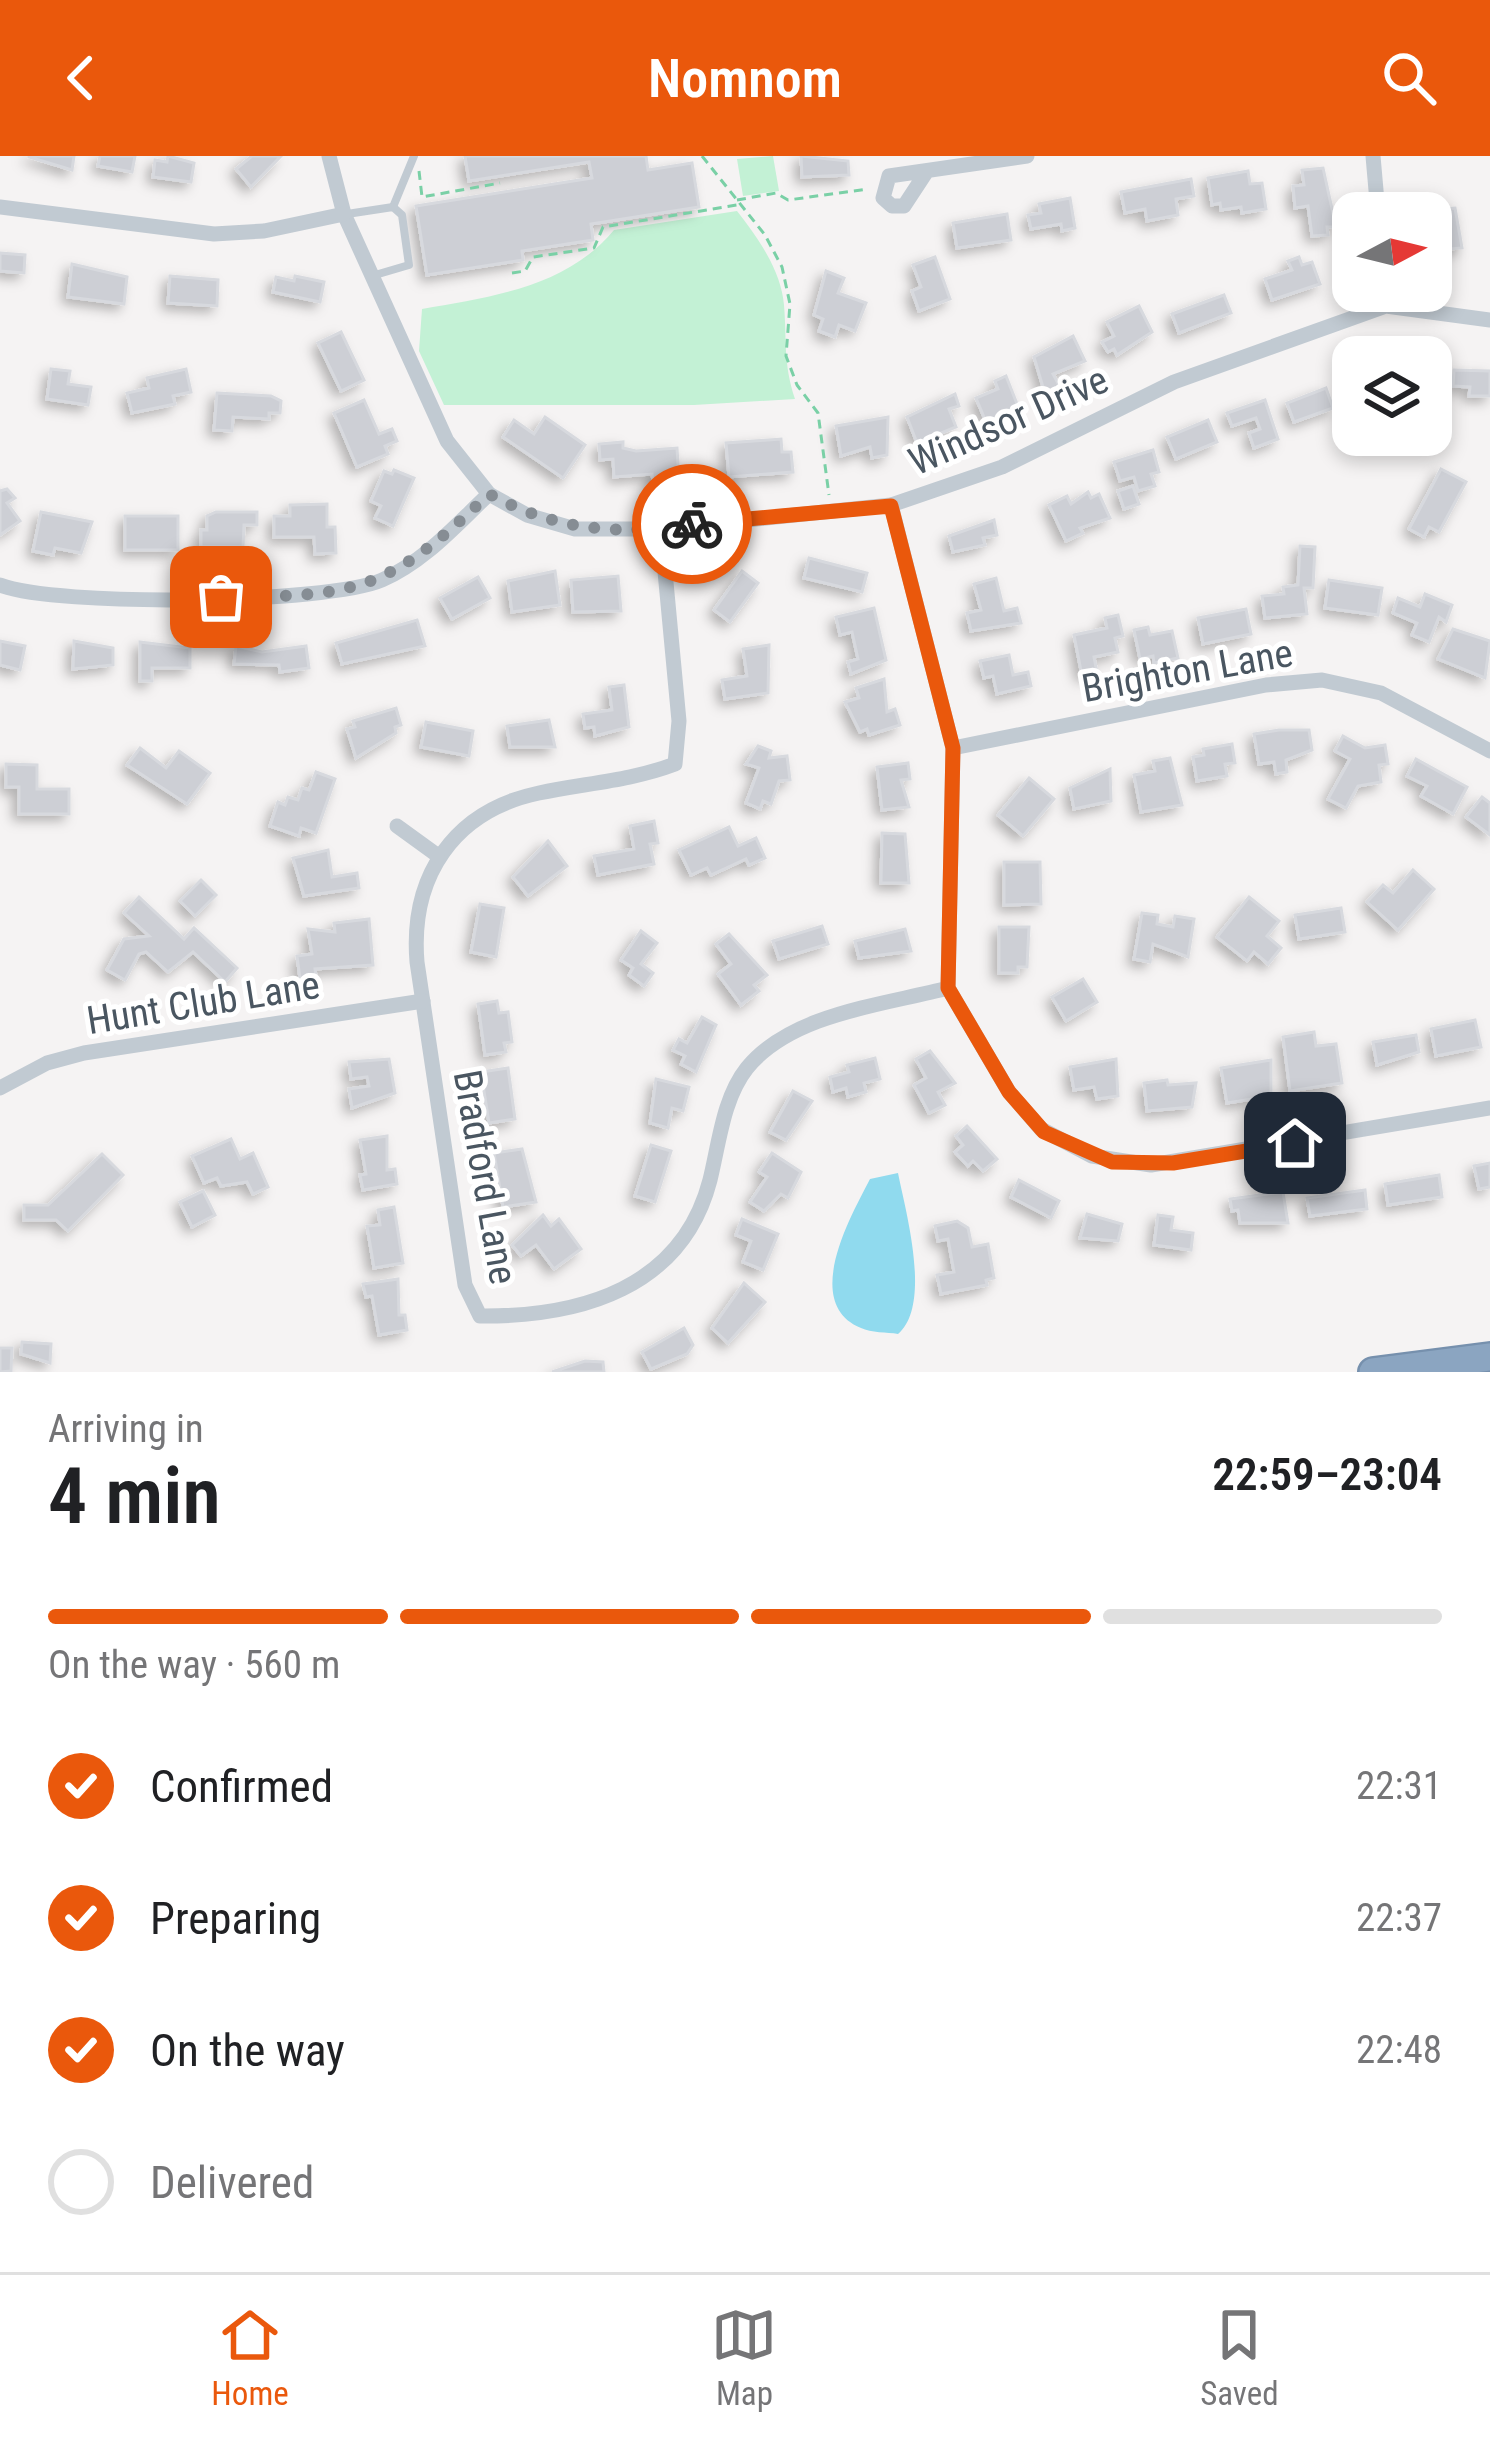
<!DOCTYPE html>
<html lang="en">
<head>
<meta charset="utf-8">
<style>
  :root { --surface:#fff; --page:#f6f6f6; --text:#202124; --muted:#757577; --line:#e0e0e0; --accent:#ea580c }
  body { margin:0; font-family:"Roboto Condensed",sans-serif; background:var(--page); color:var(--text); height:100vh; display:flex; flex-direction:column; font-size:45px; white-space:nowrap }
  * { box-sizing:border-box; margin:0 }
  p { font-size:39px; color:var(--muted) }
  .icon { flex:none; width:66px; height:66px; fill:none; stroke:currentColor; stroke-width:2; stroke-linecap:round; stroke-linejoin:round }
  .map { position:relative; height:1216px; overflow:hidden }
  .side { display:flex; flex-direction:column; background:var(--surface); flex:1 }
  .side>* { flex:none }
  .needle { width:78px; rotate:83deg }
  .fabs { position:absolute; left:1332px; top:36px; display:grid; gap:24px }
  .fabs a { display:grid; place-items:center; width:120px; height:120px; border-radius:24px; background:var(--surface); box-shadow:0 6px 18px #0003; font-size:60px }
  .pin { position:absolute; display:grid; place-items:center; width:102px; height:102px; color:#fff; margin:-51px; border-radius:24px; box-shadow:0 6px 18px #0006 }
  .courier { position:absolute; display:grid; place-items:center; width:120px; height:120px; margin:-60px; border:9px solid #ea580c; border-radius:50%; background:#fff; color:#222; box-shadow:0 3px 15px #0007 }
  .summary em { font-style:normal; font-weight:600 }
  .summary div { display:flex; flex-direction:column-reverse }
  .summary { display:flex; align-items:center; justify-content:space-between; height:204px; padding:0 48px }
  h1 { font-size:78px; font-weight:600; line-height:90px }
  .bar { display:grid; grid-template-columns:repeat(4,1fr); gap:18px 12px; align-content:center; height:144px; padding:0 48px }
  .bar i { height:15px; border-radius:9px; background:var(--line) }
  .bar .on { background:var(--accent) }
  .bar p { grid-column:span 4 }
  ol { padding:0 48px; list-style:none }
  li { display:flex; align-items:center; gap:36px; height:132px }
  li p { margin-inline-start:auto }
  li .icon { padding:12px; border-radius:50%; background:var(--accent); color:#fff; stroke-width:4 }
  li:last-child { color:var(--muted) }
  li i { width:66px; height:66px; border:6px solid var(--line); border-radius:50% }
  header { display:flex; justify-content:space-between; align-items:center; height:156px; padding:0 48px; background:var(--accent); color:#fff; font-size:54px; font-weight:600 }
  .tabs { display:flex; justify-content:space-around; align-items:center; height:168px; border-top:3px solid var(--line); background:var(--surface); font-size:33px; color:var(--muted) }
  .tabs a { display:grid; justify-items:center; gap:6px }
  .tabs .on { color:var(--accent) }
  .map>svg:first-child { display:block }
  .green { fill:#c3f1d5 }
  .water { fill:#90daee }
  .building { fill:#cdcfd5; stroke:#d7d9de; stroke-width:3; filter:url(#shadow) }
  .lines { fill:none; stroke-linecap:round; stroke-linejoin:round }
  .highway-casing { stroke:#7690ad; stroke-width:32 }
  .path { stroke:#7ad0a6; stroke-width:3; stroke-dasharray:9 6; stroke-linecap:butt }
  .lane { stroke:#c1cad2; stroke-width:8 }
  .street { stroke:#c1cad2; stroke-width:15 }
  .highway { stroke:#8ba5c1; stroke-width:27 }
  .done { stroke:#868d94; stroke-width:12; stroke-dasharray:0 21.6 }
  .route { stroke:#ea580c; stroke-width:15 }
  .labels { text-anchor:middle; stroke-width:10; stroke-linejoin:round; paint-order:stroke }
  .street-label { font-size:39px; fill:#4a5661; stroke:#fff }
</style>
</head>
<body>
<header><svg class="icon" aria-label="back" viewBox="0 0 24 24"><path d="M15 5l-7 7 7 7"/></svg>Nomnom<svg class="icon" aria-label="search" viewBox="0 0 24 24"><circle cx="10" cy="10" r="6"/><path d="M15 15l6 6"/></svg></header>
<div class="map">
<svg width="1490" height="1216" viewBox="0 0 1490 1216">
  <defs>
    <filter id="shadow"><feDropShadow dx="-5.5" dy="5.5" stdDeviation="6" flood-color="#0004"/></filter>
  </defs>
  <rect width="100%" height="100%" fill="#f5f3f3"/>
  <g class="green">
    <polygon points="773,0 779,35 743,40 737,3"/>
    <path d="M737,55C758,82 781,114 784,149C787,186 783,206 795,243L694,249H444L419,195L422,153C491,141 567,131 614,74Z"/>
  </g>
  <path class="water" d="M898,1017C906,1057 932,1149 898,1178C887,1176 871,1177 861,1172C801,1147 851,1060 870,1023Z"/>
  <g class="building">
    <polygon points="74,0 72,14 29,1 29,0"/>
    <polygon points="100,0 135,0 132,16 98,10"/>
    <polygon points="168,0 194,7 191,26 153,21 155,4 167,6"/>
    <polygon points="252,0 281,0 251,31 236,13"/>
    <polygon points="465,0 646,0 648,14 692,7 699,51 591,68 593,84 522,95 523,104 427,119 416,50 592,22 589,6 469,25"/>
    <polygon points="801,0 848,5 849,19 802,21"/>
    <polygon points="1323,12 1336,71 1327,71 1328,79 1312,80 1308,50 1295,52 1293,30 1304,29 1302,14"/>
    <polygon points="1248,15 1250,28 1262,27 1266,53 1242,57 1241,51 1221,54 1220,47 1212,49 1208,22"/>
    <polygon points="1191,23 1194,40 1176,43 1178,59 1147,65 1145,53 1125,57 1121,36"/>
    <polygon points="1070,42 1075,72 1062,75 1061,68 1031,73 1028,59 1041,57 1039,48"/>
    <polygon points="1455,52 1462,92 1437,94 1431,91 1431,54"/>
    <polygon points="1007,58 1011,84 957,92 953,67"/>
    <polygon points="0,97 25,99 24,117 0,115"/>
    <polygon points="935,101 950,143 919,155 912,135 921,131 913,109"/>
    <polygon points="1299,101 1302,109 1312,106 1320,128 1272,144 1265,123 1292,114 1288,105"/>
    <polygon points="72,108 127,121 124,148 68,141"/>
    <polygon points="826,115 844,122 838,137 866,147 855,175 839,169 835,181 819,175 823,163 814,159"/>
    <polygon points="170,120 218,124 217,150 168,147"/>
    <polygon points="295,120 324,126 320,146 273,136 276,121 294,125"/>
    <polygon points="1224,139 1231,157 1179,177 1172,158"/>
    <polygon points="1139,150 1152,176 1117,199 1114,193 1108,196 1102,186 1114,180 1107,166"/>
    <polygon points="341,176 364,224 341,235 318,187"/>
    <polygon points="1073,180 1085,205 1053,218 1060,231 1045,238 1034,201"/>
    <polygon points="51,213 70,215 68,228 91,231 88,249 47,243"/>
    <polygon points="186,213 191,236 173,240 175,248 132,257 127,237 149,232 147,222"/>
    <polygon points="1454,214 1490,215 1490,240 1469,240 1470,231 1453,230"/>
    <polygon points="1006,220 1019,253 986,266 976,242 998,233 995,225"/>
    <polygon points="1326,232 1333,252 1294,266 1287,247"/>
    <polygon points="217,237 271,240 281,245 280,257 269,257 269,263 233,261 232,275 214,274"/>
    <polygon points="955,238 959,250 949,253 956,271 917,287 907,261"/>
    <polygon points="364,244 379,278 392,273 397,285 385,290 388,298 357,311 334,257"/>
    <polygon points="1265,244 1278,283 1254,292 1249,277 1260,273 1256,262 1232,270 1227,257"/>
    <polygon points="545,261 585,289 563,322 503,281 514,264 534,278"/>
    <polygon points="888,261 887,299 872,302 870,291 841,300 836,270"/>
    <polygon points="1208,264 1217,286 1176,303 1167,281"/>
    <polygon points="781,283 782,296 791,296 793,316 729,321 726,287"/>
    <polygon points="623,286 623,292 636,295 677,292 679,324 653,326 652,318 614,321 613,303 600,304 599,288"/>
    <polygon points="1153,294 1159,316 1151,318 1155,330 1138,335 1134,321 1120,325 1114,306"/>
    <polygon points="1441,313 1466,326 1439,376 1429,371 1424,381 1409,373"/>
    <polygon points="394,314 414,322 393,370 375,362 381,350 371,345 384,315 392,318"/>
    <polygon points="1133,330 1139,348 1124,353 1118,335"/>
    <polygon points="7,333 15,342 7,347 20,365 0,379 0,335"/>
    <polygon points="1088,336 1091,342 1099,338 1110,362 1080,372 1083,377 1066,385 1049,349 1067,340 1071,348"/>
    <polygon points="327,348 327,371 335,371 336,397 315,398 314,381 274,381 274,360 290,360 290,349"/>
    <polygon points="41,356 92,366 81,397 55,392 53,399 33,395"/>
    <polygon points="216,356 257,356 257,369 244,369 243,391 201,391 201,374 207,374 207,360"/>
    <rect x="125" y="360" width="53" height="34"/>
    <polygon points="994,364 997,379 983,382 985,389 953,396 949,380"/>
    <polygon points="1300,390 1315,391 1313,432 1304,432 1307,458 1265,462 1262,440 1284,438 1283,431 1298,429"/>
    <polygon points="809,402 867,417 862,436 804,422"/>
    <polygon points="555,415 560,449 512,456 508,425"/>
    <polygon points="742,415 758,427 730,466 714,454"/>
    <polygon points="618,420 621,455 573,456 571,424"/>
    <polygon points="478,421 490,442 452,463 440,442"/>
    <polygon points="996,422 1004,455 1017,452 1021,467 971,475 967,457 981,454 974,428"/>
    <polygon points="1329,424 1382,432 1378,459 1325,452"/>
    <polygon points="1425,438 1452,449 1446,466 1439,461 1429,486 1412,479 1417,467 1393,457 1398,442 1420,451"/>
    <polygon points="874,452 886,504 851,518 848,506 858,503 852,476 840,479 836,461"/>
    <polygon points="1246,453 1251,478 1203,488 1198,462"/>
    <polygon points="1118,459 1123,480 1115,482 1118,496 1094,501 1097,517 1082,520 1074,479 1107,472 1105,462"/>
    <polygon points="417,464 425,490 342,508 336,487"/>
    <polygon points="1148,471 1150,479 1172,475 1178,502 1154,507 1153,500 1140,503 1134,474"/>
    <polygon points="1453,473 1490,485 1485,522 1438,503"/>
    <polygon points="0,485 25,490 20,514 0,509"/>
    <polygon points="74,485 113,492 113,509 73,513"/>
    <polygon points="140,486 190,492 190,512 152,512 152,525 140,525"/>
    <polygon points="769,489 768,537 725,543 722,524 747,520 743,493"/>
    <polygon points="236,490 262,496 306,490 309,512 280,516 279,509 234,508"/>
    <polygon points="1009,499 1013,519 1028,516 1031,530 997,538 993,520 984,522 980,505"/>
    <polygon points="884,523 887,556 895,553 900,569 869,579 867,573 860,576 845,546 859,542 856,532"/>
    <polygon points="624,529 629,571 595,580 594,571 585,572 583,558 612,554 609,531"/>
    <polygon points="396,552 401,569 395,571 396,577 356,602 347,573 355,571 353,565"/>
    <polygon points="549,564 555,591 510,591 507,570"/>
    <polygon points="426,566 473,575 469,600 421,591"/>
    <polygon points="1279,574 1309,574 1312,594 1286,604 1287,616 1276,618 1274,606 1259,608 1254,578"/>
    <polygon points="1343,580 1365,592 1385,589 1388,608 1379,609 1381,626 1358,630 1346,652 1328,643 1350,603 1335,595"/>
    <polygon points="1232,588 1235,607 1225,608 1227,620 1197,625 1193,601 1204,599 1203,593"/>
    <polygon points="758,590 771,595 769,602 787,600 790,624 779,625 771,648 763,645 760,653 746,647 759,612 746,608"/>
    <polygon points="140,592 166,612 179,595 210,617 187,648 127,609"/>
    <polygon points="1170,602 1182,649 1141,656 1134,619 1155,615 1153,605"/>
    <polygon points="1416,603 1467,631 1453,658 1421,640 1427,630 1407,620"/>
    <polygon points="908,607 910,623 901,624 909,651 882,654 877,611"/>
    <polygon points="6,608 37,609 37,633 69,633 69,658 19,658 19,631 6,631"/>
    <polygon points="1110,613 1111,645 1074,653 1070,632"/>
    <polygon points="316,616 335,623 316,677 301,672 299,680 270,670 278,646 285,649 288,641 298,644 302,632 309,634"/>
    <polygon points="1029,622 1054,643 1023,680 998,659"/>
    <polygon points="1482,641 1490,647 1490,679 1466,661"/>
    <polygon points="654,665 658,687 650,688 654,708 598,719 594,700 634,693 630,670"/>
    <polygon points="729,671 738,690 756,682 765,702 749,709 746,703 711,719 707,712 691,719 679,694"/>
    <polygon points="882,677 905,678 909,727 881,727"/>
    <polygon points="548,685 567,710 528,740 513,721"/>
    <polygon points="328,694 332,721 357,717 359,732 304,740 293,702"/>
    <polygon points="1004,706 1040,706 1041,748 1004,749"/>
    <polygon points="1413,714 1434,733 1398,774 1367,746 1383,729 1393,737"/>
    <polygon points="201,724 216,739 195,760 180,745"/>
    <polygon points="139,741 184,783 194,772 237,812 225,826 193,796 168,816 146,796 139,798 125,824 107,814 124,783 149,780 124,757"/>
    <polygon points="1249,741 1279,765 1267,780 1281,792 1268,808 1254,796 1247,805 1217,781"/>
    <polygon points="480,748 504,752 496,801 471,796"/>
    <polygon points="1341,752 1345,776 1299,783 1295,759"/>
    <polygon points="1142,757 1158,759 1157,768 1173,771 1175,760 1194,763 1188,801 1153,788 1150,806 1134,803"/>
    <polygon points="369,763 373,809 315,813 316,820 300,823 297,800 312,798 308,773 335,776 334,767"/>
    <polygon points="822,770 828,788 779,803 773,785"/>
    <polygon points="999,771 1029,771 1027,811 1018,811 1018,817 999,817"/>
    <polygon points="905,773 911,795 859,802 855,785"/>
    <polygon points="641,775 657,787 641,808 653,817 644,830 629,819 633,812 621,804"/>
    <polygon points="729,778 767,819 754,829 759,835 741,849 718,818 731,808 716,788"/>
    <polygon points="1083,823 1097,846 1066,865 1052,841"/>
    <polygon points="497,845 499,857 508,856 512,886 504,887 506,896 485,899 478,848"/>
    <polygon points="702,861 716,869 696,916 681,908 685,900 673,894 679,883 687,887"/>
    <polygon points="1475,864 1481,891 1436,900 1431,873"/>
    <polygon points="1314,876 1316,890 1336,888 1342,927 1290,935 1283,881"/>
    <polygon points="1416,879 1419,896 1377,909 1373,886"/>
    <polygon points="930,895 955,927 938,936 945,949 929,957 914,929 926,922 916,903"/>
    <polygon points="875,902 880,923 864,927 866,936 848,941 846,932 833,936 830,921 849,916 847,909"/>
    <polygon points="389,903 395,937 352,952 349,933 369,930 367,921 351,923 349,906"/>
    <polygon points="1116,903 1118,940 1097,943 1094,931 1074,934 1070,911"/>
    <polygon points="1271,904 1271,940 1227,947 1221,912"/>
    <polygon points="508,912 515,963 489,967 481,916"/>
    <polygon points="656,923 689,931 683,955 672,952 668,972 650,967"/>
    <polygon points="1167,924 1168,929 1196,927 1192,951 1147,955 1144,927"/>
    <polygon points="793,935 812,945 786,984 770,976"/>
    <polygon points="967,970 997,1003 983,1015 973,1005 968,1010 955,996 963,989 956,980"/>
    <polygon points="387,980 387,1014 395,1013 397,1028 363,1034 360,1019 366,1018 360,984"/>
    <polygon points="231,983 240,1003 253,997 268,1031 253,1038 247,1026 221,1030 217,1022 204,1027 192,1000"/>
    <polygon points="651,989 671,995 655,1046 635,1040"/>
    <polygon points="522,993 536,1046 503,1051 494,997"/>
    <polygon points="772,997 801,1016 788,1042 781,1038 764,1055 750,1046 767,1021 759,1016"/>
    <polygon points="102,998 123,1019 68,1075 56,1064 24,1064 24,1049 48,1049"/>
    <polygon points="1490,1007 1490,1031 1479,1033 1474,1010"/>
    <polygon points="1439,1019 1442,1041 1388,1049 1385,1028"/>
    <polygon points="1019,1024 1059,1045 1051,1062 1011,1041"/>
    <polygon points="1365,1034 1367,1053 1310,1060 1307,1042"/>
    <polygon points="203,1035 215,1059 192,1071 180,1046"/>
    <polygon points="1283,1036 1288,1067 1240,1067 1238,1054 1232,1055 1230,1043"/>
    <polygon points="394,1051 403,1107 374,1112 367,1070 380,1069 378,1054"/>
    <polygon points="1087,1058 1122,1068 1118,1085 1080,1082"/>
    <polygon points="543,1059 551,1070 559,1063 581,1093 554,1113 536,1089 521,1100 512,1089"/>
    <polygon points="1158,1059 1173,1061 1171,1074 1193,1077 1191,1094 1154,1089"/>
    <polygon points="742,1063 778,1078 763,1114 743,1106 751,1085 736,1079"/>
    <polygon points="957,1065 968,1072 972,1091 988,1088 994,1122 986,1124 987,1129 941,1138 937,1119 954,1116 948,1083 938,1085 935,1070"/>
    <polygon points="398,1123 399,1159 405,1159 407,1174 379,1179 372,1140 366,1141 363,1128"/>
    <polygon points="744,1127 765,1146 728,1187 712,1172"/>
    <polygon points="684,1172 693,1189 687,1198 651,1213 642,1196"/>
    <polygon points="22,1186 51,1188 50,1207 21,1198"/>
    <polygon points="0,1192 12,1192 11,1215 0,1216"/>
    <polygon points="585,1205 603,1206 604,1216 552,1216"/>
  </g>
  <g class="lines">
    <defs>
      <polyline id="highway" points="1373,1216 1490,1201"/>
    </defs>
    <use href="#highway" class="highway-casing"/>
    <g class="path">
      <polyline points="702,0 765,79 782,111 790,148 786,200 797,229 818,257 829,339"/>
      <polyline points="419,15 422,41 500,27"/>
      <polyline points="737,44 776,37 788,44 868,33"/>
      <polyline points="512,117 525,115 533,101 594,92 603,71 737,49"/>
    </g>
    <g class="lane">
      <polyline points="393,51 414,0"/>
      <polyline points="347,58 393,51 402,59 409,109 375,119"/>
    </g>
    <g class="street">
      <polyline points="329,0 344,58 447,285 489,338 527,359 575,373 661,373 891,349 1002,311 1174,226 1386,150 1490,164"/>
      <polyline points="1373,0 1378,57"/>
      <polyline points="927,15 904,50 892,50 883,42 889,20 1027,0"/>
      <polyline points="0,51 214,78 264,75 344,58"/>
      <polyline points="891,349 953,592 948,832 1009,936 1041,973 1092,1000 1151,1009 1490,952"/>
      <path d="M661,373L679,565L675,608C630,625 586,627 539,637C453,655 410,721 417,806L465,1129L480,1160C581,1161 682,1132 710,1024C719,988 723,942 747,912C792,857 884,849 948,832"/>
      <path d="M0,429C56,451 327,448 382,424C425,405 456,369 489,338"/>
      <polyline points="953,592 1266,529 1322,524 1381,537 1490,595"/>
      <polyline points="397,670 437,699"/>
      <polyline points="0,932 47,907 84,897 423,845"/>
    </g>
    <use href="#highway" class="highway"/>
  </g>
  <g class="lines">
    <path class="done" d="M221,441C358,441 389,434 489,338C555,374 617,380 692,368"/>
    <polyline class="route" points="692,368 891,350 953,592 948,832 1009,936 1044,976 1112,1006 1173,1007 1295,987"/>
  </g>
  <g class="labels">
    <g class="street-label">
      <text transform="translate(1008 264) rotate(-24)" y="14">Windsor Drive</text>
      <text transform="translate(1187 514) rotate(-10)" y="14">Brighton Lane</text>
      <text transform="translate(203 846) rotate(-9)" y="14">Hunt Club Lane</text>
      <text transform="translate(486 1021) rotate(80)" y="14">Bradford Lane</text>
    </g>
  </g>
</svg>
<div class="fabs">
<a><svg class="needle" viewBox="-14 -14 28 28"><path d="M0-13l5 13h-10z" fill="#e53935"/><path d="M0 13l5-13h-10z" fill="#757577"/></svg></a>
<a><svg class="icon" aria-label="layers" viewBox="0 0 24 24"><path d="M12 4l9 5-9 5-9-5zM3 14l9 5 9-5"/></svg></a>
</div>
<div class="pin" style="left:221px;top:441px;background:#ea580c"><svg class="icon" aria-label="bag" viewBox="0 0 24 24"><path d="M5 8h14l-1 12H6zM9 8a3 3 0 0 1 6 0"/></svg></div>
<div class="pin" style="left:1295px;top:987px;background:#1f2937"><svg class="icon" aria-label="home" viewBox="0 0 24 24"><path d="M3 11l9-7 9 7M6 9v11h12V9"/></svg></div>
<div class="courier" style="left:692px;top:368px"><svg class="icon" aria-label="bike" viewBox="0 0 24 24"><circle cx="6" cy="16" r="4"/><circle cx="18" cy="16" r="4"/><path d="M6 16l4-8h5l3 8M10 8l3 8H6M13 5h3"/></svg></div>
</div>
<section class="side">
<div class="summary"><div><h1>4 min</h1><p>Arriving in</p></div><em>22:59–23:04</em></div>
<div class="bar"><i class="on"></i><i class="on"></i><i class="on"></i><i></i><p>On the way · 560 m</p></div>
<ol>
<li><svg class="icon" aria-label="check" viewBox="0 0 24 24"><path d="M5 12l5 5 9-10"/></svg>Confirmed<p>22:31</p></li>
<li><svg class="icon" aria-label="check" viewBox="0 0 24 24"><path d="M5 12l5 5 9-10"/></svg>Preparing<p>22:37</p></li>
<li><svg class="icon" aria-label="check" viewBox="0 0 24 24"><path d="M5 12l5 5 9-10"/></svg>On the way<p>22:48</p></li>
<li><i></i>Delivered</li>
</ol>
</section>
<nav class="tabs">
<a class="on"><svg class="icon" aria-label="home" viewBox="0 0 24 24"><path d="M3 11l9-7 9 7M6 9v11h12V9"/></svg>Home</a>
<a><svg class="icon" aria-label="map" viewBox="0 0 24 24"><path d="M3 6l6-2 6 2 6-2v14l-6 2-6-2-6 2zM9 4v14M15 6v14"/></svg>Map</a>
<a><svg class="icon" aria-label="saved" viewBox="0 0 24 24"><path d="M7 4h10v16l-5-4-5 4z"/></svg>Saved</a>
</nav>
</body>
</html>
